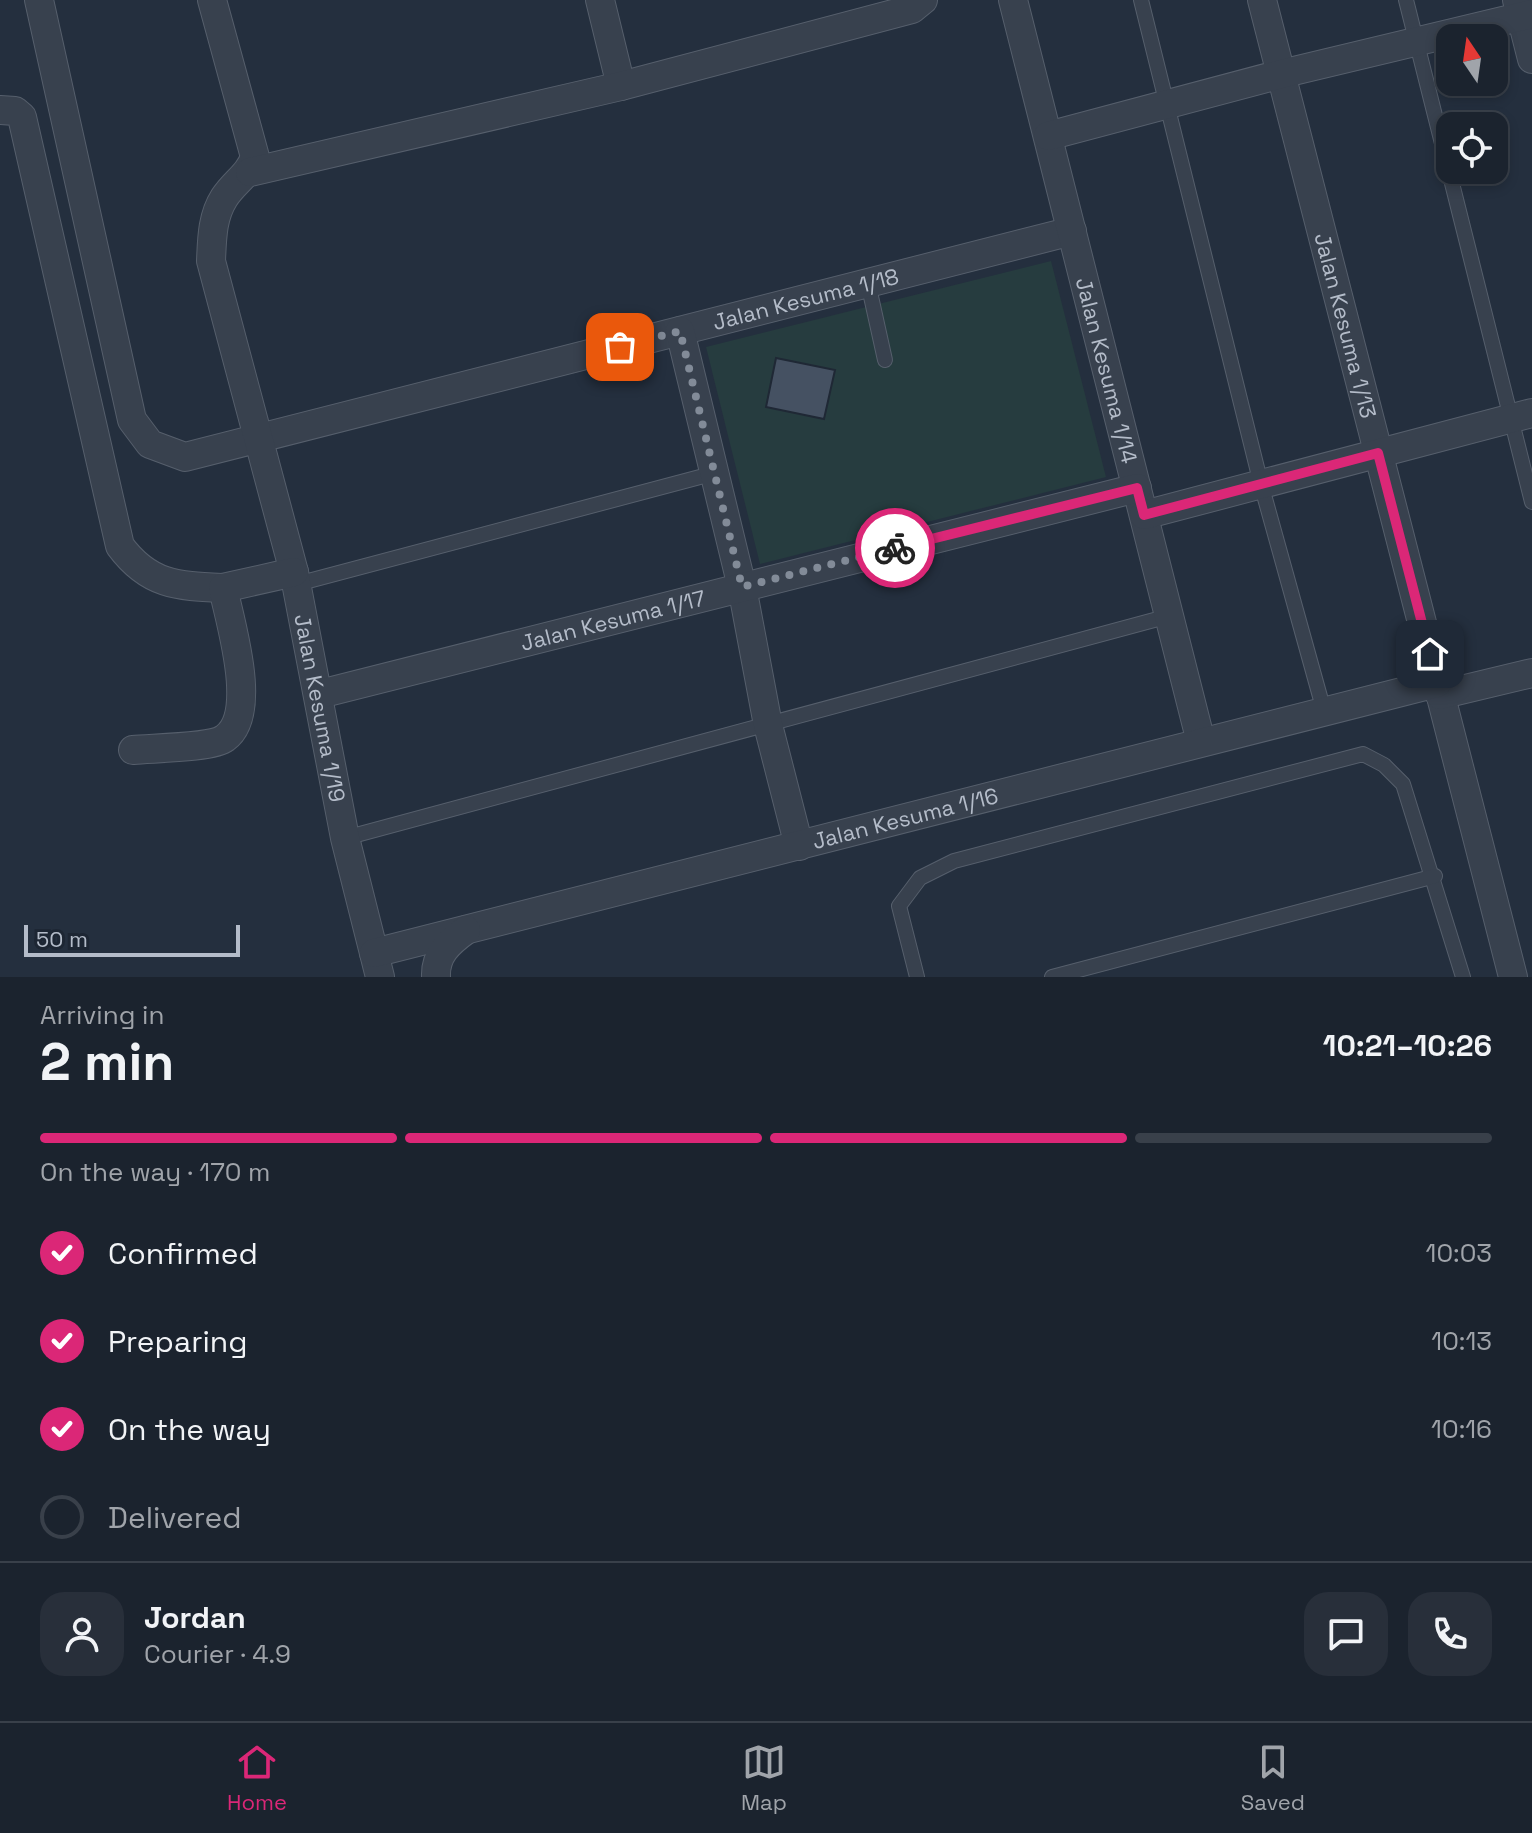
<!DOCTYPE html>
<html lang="en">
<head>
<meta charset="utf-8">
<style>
  :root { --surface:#1b232e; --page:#282f3a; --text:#f1f3f6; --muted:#a0a4aa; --line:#39404a; --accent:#db2777 }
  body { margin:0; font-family:"Space Grotesk",sans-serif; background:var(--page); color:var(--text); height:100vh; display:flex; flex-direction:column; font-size:30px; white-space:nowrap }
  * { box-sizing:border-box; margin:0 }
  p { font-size:26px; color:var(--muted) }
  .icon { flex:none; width:44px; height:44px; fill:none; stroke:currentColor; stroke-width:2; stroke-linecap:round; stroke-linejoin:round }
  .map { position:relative; height:977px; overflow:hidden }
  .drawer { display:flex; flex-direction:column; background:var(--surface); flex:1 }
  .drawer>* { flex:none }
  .needle { width:52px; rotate:347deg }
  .fabs { position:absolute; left:1436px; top:24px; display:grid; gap:16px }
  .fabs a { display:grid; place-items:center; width:72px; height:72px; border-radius:16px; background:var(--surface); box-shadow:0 4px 12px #0003,0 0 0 2px var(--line); font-size:40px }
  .scale { position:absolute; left:24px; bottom:20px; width:216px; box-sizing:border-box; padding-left:8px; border:4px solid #b4bcc9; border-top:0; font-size:22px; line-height:28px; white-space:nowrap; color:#b4bcc9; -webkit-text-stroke:6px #1d2633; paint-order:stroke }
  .pin { position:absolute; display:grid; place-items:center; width:68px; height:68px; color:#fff; margin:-34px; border-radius:16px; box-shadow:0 4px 12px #0006 }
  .courier { position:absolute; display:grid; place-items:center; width:80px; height:80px; margin:-40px; border:6px solid #db2777; border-radius:50%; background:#fff; color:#222; box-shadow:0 2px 10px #0007 }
  .overview em { font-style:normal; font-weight:700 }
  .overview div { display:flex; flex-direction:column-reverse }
  .overview { display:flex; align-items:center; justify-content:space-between; height:136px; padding:0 40px }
  h1 { font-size:52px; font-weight:700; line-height:60px }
  .bar { display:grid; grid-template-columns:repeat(4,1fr); gap:12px 8px; align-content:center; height:96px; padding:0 40px }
  .bar i { height:10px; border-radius:6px; background:var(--line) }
  .bar .current { background:var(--accent) }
  .bar p { grid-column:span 4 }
  .line { display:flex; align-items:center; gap:20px; padding:0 40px; border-top:2px solid var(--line) }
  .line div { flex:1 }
  .round { display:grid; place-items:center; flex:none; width:84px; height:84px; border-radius:24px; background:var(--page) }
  ol { padding:0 40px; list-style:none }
  li { display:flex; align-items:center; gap:24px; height:88px }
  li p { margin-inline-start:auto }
  li .icon { padding:8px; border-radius:50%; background:var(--accent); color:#fff; stroke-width:4 }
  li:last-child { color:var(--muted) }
  li i { width:44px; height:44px; border:4px solid var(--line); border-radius:50% }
  .menu { display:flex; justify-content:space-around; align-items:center; height:112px; border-top:2px solid var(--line); background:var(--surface); font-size:22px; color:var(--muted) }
  .menu a { display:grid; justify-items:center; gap:4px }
  .menu .current { color:var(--accent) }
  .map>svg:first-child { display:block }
  .green { fill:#263c3f }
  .building { fill:#455162; stroke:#1f2835; stroke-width:2 }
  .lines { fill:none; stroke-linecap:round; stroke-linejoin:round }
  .lane-casing { stroke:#565f6c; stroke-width:16 }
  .street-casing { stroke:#565f6c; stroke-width:30 }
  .lane { stroke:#38414e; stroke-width:14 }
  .street { stroke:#38414e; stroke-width:28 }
  .done { stroke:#828b98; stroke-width:8; stroke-dasharray:0 14.4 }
  .route { stroke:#db2777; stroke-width:10 }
  .labels { text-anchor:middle; stroke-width:6; stroke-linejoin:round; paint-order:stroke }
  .street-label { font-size:22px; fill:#b4bcc9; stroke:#1d2633 }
</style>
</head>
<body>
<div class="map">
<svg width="1532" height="977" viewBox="0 0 1532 977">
  <rect width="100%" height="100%" fill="#242f3e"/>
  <polygon class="green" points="1051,261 1106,477 760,564 706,347"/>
  <polygon class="building" points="776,358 835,370 824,419 766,407"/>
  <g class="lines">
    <defs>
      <g id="lane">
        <polyline points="1141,0 1261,484 1324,711"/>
        <polyline points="1406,0 1532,502"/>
        <polyline points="868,283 885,360"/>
        <polyline points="297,584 715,473"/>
        <polyline points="345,838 1169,616"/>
        <polyline points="917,977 899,906 920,878 954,861 1363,754 1384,765 1403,784 1463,977"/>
        <polyline points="1052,977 1435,876"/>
      </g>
      <g id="street">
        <path id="s1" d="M39,0L132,420L150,444L185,457L1072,231"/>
        <path id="s2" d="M212,0L255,157C248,176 234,182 224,198C212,217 212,239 211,261L294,572L345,838L380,977"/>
        <polyline points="600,0 621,86"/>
        <path id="s3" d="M1013,0L1201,742"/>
        <path id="s4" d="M1262,0L1513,977"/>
        <polyline points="1517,0 1532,59"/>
        <path d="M0,110L15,111L22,117L120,546C149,585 177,586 223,588"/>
        <polyline points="1048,136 1281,74 1532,14"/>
        <polyline points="250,172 621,86 912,9 923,0"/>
        <polyline points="680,331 742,587 768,725 799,846"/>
        <polyline points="1144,515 1532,413"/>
        <path id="s5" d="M320,694L1137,488"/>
        <polyline points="1440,695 1532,673"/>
        <path d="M133,750C152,748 212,748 225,738C259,714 230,622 223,588L294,572"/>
        <path id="s6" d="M374,953L1437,683"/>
        <path d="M436,977C435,955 448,943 466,930"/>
      </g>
    </defs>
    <use href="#lane" class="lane-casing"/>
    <use href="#street" class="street-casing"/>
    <use href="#lane" class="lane"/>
    <use href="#street" class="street"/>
  </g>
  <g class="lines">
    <polyline class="done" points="620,347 680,331 742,587 895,548"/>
    <polyline class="route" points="895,548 1137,488 1144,515 1378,453 1430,654"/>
  </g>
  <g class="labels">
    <g class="street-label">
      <text dy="8" stroke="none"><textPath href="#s1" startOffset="1138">Jalan Kesuma 1/18</textPath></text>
      <text dy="8" stroke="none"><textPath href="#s4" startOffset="336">Jalan Kesuma 1/13</textPath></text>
      <text dy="8" stroke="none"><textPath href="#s3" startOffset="382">Jalan Kesuma 1/14</textPath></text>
      <text dy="8" stroke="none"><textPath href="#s5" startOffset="302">Jalan Kesuma 1/17</textPath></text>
      <text dy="8" stroke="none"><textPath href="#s2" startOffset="740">Jalan Kesuma 1/19</textPath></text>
      <text dy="8" stroke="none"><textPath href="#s6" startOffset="548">Jalan Kesuma 1/16</textPath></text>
    </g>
  </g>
</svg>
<div class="fabs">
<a><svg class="needle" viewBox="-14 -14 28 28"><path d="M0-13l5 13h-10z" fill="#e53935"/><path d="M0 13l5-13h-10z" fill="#a0a4aa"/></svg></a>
<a><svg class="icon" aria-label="locate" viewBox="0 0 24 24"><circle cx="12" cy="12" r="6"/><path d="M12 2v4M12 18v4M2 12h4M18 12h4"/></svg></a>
</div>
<div class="scale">50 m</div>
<div class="pin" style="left:620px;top:347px;background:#ea580c"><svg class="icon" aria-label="bag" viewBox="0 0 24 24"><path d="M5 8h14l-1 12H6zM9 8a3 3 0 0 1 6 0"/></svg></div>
<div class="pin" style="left:1430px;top:654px;background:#1f2937"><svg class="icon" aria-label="home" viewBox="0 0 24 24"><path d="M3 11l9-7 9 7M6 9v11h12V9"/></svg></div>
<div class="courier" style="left:895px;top:548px"><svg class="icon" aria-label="bike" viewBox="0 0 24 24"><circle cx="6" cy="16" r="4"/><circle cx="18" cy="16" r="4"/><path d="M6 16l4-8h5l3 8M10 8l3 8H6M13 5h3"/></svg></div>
</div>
<section class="drawer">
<div class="overview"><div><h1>2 min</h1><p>Arriving in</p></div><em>10:21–10:26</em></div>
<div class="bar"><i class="current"></i><i class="current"></i><i class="current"></i><i></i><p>On the way · 170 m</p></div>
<ol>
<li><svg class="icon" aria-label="check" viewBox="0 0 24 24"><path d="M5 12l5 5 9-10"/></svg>Confirmed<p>10:03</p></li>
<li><svg class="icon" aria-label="check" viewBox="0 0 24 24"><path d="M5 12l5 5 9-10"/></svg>Preparing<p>10:13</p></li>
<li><svg class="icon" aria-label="check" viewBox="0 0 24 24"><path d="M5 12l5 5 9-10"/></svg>On the way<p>10:16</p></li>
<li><i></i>Delivered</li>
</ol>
<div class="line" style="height:144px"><a class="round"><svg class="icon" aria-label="person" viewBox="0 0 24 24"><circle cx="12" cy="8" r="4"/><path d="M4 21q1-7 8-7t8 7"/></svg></a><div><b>Jordan</b><p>Courier · 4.9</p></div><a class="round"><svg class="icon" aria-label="chat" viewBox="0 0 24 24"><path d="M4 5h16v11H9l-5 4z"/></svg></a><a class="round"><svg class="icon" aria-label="phone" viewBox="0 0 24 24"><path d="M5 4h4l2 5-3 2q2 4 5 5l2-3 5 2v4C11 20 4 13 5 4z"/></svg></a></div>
</section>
<nav class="menu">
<a class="current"><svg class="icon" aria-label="home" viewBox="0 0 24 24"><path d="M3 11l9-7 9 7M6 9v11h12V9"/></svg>Home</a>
<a><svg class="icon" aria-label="map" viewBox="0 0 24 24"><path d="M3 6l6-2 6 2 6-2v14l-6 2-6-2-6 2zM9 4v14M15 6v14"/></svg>Map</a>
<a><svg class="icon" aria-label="saved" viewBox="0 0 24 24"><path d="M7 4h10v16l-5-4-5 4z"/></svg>Saved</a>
</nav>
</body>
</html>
